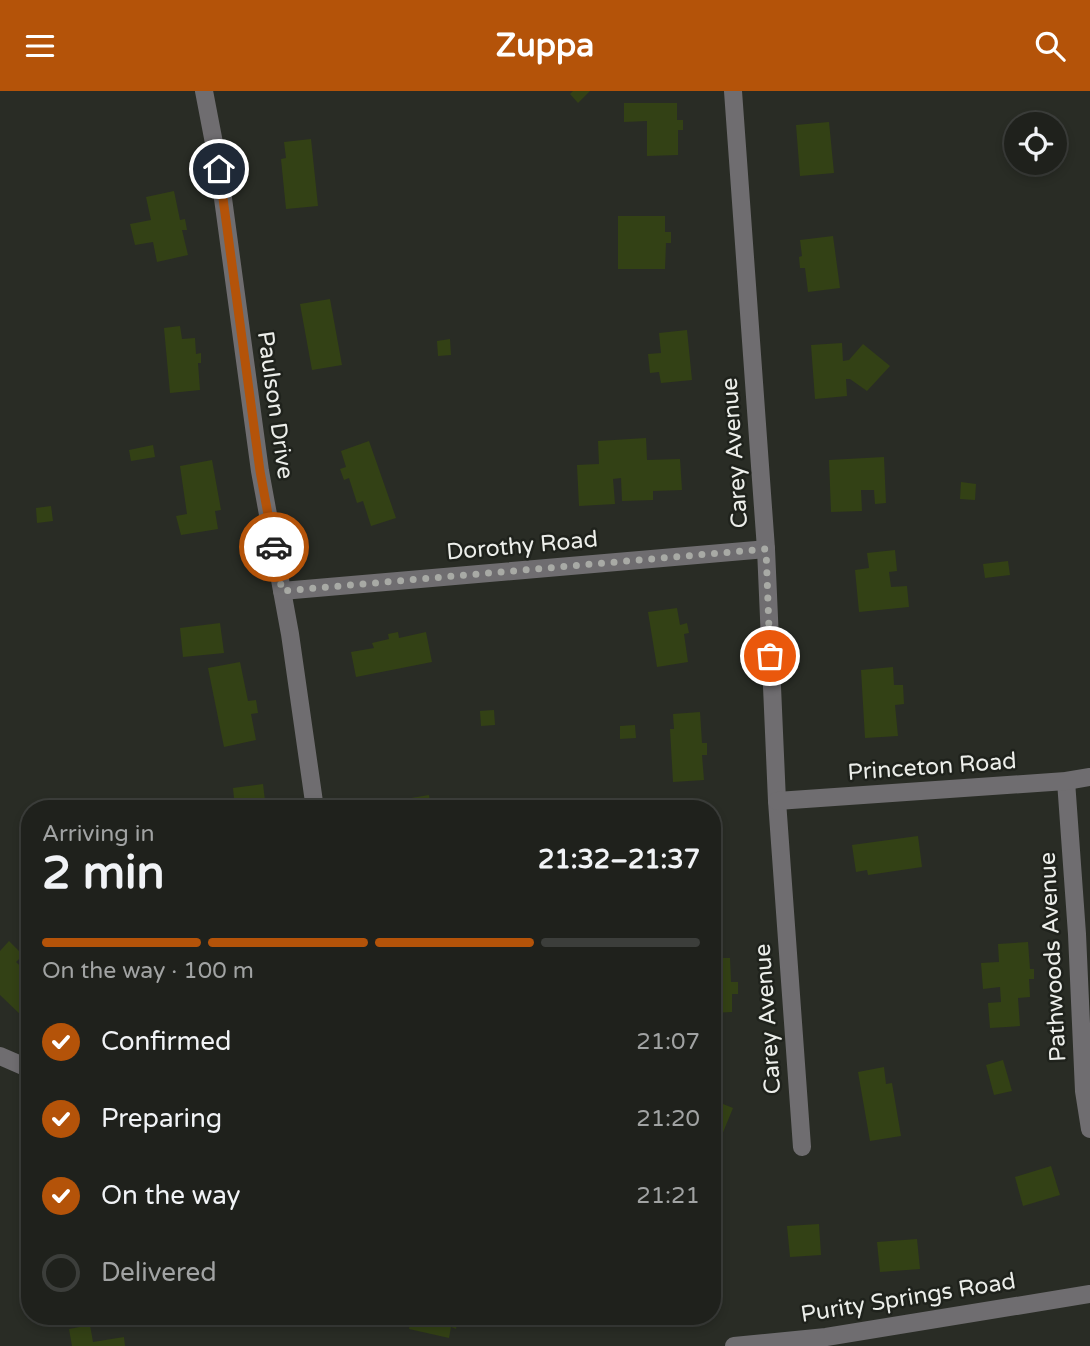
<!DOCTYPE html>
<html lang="en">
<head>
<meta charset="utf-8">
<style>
  :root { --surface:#1f211c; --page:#272925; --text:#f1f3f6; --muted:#a1a3a3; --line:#3c3e3b; --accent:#b45309 }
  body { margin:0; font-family:"Varela Round",sans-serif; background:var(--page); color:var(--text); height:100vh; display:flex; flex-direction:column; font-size:26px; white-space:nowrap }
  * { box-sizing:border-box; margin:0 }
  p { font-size:23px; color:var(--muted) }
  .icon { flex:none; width:38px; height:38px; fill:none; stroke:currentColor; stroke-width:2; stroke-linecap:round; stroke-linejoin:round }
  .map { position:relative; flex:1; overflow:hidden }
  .panel { position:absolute; left:21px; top:709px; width:700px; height:525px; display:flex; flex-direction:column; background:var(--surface); border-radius:28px; box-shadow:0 4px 10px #0003,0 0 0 2px var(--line) }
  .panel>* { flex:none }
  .buttons { position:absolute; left:1004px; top:21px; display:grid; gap:14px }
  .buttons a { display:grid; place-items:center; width:63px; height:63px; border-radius:50%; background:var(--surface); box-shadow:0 4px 10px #0003,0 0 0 2px var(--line); font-size:35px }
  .pin { position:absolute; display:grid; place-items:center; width:60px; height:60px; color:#fff; margin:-30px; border:4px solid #fff; border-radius:50%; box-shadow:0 2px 7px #0007 }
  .courier { position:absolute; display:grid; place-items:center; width:70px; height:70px; margin:-35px; border:5px solid #b45309; border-radius:50%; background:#fff; color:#222; box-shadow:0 2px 9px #0007 }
  .head em { font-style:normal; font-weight:700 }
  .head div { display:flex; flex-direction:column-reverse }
  .head { display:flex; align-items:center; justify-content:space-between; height:119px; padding:0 21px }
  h1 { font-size:46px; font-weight:700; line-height:52px }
  .bar { display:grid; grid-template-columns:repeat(4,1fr); gap:10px 7px; align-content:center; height:84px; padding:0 21px }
  .bar i { height:9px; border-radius:5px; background:var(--line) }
  .bar .active { background:var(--accent) }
  .bar p { grid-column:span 4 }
  ol { padding:0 21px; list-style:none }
  li { display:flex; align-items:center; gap:21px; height:77px }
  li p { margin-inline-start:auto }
  li .icon { padding:7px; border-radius:50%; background:var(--accent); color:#fff; stroke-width:4 }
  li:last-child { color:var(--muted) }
  li i { width:38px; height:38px; border:4px solid var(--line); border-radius:50% }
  header { display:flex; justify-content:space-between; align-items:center; height:91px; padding:0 21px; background:var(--accent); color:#fff; font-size:32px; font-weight:700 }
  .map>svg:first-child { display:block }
  .building { fill:#334115 }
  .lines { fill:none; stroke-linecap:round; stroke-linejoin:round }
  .street { stroke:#6f6d70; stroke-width:18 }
  .done { stroke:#a8aaa5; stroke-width:7; stroke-dasharray:0 12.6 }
  .route { stroke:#b45309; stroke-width:9 }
  .labels { text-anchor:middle; stroke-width:5; stroke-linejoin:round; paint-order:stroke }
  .street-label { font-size:23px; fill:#eceeea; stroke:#1f221c }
</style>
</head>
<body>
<header><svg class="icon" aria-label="menu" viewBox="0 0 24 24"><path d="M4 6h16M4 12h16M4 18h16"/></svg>Zuppa<svg class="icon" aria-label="search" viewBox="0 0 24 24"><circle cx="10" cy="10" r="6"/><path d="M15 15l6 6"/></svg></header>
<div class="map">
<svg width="1090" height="1255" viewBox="0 0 1090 1255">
  <rect width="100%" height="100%" fill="#292c25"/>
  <g class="building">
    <polygon points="573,0 590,0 578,12 570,3"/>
    <polygon points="624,12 677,12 677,29 683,29 683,39 678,39 678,64 647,65 647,30 624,31"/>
    <polygon points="829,31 834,82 800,85 796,34"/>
    <polygon points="311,48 318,115 286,118 281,68 286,67 284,51"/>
    <polygon points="174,100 180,129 185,128 187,139 182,139 188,164 157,171 153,151 135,154 130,133 151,129 146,106"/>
    <polygon points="618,125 665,125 665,141 671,141 671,152 666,152 665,178 618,178"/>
    <polygon points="833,145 840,197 808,201 805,177 800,177 799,166 802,165 800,149"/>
    <polygon points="330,208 342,274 312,279 300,213"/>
    <polygon points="180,235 182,248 195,247 196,263 201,262 201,272 198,272 200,299 170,302 164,237"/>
    <polygon points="687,239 692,289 661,292 659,281 650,282 648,263 661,262 659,242"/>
    <polygon points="450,248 451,264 438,265 437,250"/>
    <polygon points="842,252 843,270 849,269 863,253 890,275 867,300 850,288 846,288 847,305 815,308 811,254"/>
    <polygon points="646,347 647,369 680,368 682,399 653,400 653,409 622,410 621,387 613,388 615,413 579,415 577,374 599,373 598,350"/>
    <polygon points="369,350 396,427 371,435 363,410 357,412 349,387 344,389 340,378 346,376 341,360"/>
    <polygon points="153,354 155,366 131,370 129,359"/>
    <polygon points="884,366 886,412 875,413 874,399 861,399 862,420 831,421 829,369"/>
    <polygon points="212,369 221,419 215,420 218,438 181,444 176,425 187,423 180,375"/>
    <polygon points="961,391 976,393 975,409 960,408"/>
    <polygon points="51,415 53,430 37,432 36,417"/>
    <polygon points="895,459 897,480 889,481 891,496 907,495 909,516 859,521 855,479 869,477 867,462"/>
    <polygon points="1008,470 1010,484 985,487 983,473"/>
    <polygon points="677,517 680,534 687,532 689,542 684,543 688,571 657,576 648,521"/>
    <polygon points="220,532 224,562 183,566 180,537"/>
    <polygon points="398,541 399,547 426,541 432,571 356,586 351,561 374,557 372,552 389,548 388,543"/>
    <polygon points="240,571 248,610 256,609 258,622 251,623 256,649 224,656 208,577"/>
    <polygon points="893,576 894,594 903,594 904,613 895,614 898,645 865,647 861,579"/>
    <polygon points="494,619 495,634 481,635 480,620"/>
    <polygon points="700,621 702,652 707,652 707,664 702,664 704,689 673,691 670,638 674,638 673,623"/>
    <polygon points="635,634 636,647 620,648 620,635"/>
    <polygon points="263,693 266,718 235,718 233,697"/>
    <polygon points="429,704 431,718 395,718 393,710"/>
    <polygon points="79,708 81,718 60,718 59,712"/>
    <polygon points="918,745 922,776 868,784 867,779 856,781 852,754"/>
    <polygon points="9,850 23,864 16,871 30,884 30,919 23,926 0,904 0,860"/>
    <polygon points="1028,851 1030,878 1034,878 1034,888 1029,888 1030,906 1018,907 1020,935 990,937 988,912 1001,911 1000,896 983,898 981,872 999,871 998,853"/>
    <polygon points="712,867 730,867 731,891 738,891 738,903 732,903 732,921 712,922"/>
    <polygon points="1003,969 1012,1000 994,1004 986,974"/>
    <polygon points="884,976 886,993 892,992 901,1045 870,1050 858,981"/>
    <polygon points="712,996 722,1000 718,1011 733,1017 717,1056 712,1054"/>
    <polygon points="1051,1075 1060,1104 1023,1115 1015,1086"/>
    <polygon points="819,1133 821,1164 790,1166 787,1135"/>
    <polygon points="917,1148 920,1178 880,1181 877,1151"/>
    <polygon points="411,1225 459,1225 456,1238 451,1236 449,1247 409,1238"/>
    <polygon points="90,1234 93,1251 124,1246 125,1255 72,1255 69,1238"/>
  </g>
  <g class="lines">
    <g class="street">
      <polyline points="204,0 219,78 260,380 290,543 315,718"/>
      <polyline points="733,0 766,458 777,710 802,1056"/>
      <polyline points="282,500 766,458"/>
      <polyline points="1066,690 1077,843 1084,1000 1090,1038"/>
      <polyline points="777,710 1066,690 1090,686"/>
      <polyline points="0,965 30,978"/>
      <polyline points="734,1255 826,1246 1090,1203"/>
    </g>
  </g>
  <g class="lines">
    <polyline class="done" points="274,456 282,500 766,458 770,565"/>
    <polyline class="route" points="219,78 260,380 274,456"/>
  </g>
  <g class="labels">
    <g class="street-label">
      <text transform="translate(276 314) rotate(82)" y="8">Paulson Drive</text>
      <text transform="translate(734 362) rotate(-94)" y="8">Carey Avenue</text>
      <text transform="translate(522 454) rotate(-5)" y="8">Dorothy Road</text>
      <text transform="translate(932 675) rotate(-4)" y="8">Princeton Road</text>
      <text transform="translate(1052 866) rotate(-93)" y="8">Pathwoods Avenue</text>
      <text transform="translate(767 928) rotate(-94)" y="8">Carey Avenue</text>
      <text transform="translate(908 1206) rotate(-9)" y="8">Purity Springs Road</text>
    </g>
  </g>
</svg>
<div class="buttons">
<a><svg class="icon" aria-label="locate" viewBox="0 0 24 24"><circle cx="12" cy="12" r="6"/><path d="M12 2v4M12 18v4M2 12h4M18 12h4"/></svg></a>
</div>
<div class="pin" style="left:770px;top:565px;background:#ea580c"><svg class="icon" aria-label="bag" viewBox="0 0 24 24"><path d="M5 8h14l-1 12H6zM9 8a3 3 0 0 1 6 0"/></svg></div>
<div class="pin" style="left:219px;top:78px;background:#1f2937"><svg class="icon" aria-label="home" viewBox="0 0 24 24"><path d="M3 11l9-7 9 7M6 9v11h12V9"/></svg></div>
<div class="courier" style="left:274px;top:456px"><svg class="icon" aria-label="car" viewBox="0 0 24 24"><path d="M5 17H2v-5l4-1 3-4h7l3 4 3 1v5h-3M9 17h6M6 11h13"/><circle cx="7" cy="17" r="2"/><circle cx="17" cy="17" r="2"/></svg></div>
<section class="panel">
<div class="head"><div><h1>2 min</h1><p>Arriving in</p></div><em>21:32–21:37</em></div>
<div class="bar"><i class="active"></i><i class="active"></i><i class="active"></i><i></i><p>On the way · 100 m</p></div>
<ol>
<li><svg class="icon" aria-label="check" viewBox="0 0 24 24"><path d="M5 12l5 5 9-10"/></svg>Confirmed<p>21:07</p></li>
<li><svg class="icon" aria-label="check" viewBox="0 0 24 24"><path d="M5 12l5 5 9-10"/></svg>Preparing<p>21:20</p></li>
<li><svg class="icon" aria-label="check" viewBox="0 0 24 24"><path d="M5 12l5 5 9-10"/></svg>On the way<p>21:21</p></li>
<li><i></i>Delivered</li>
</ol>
</section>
</div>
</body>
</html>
